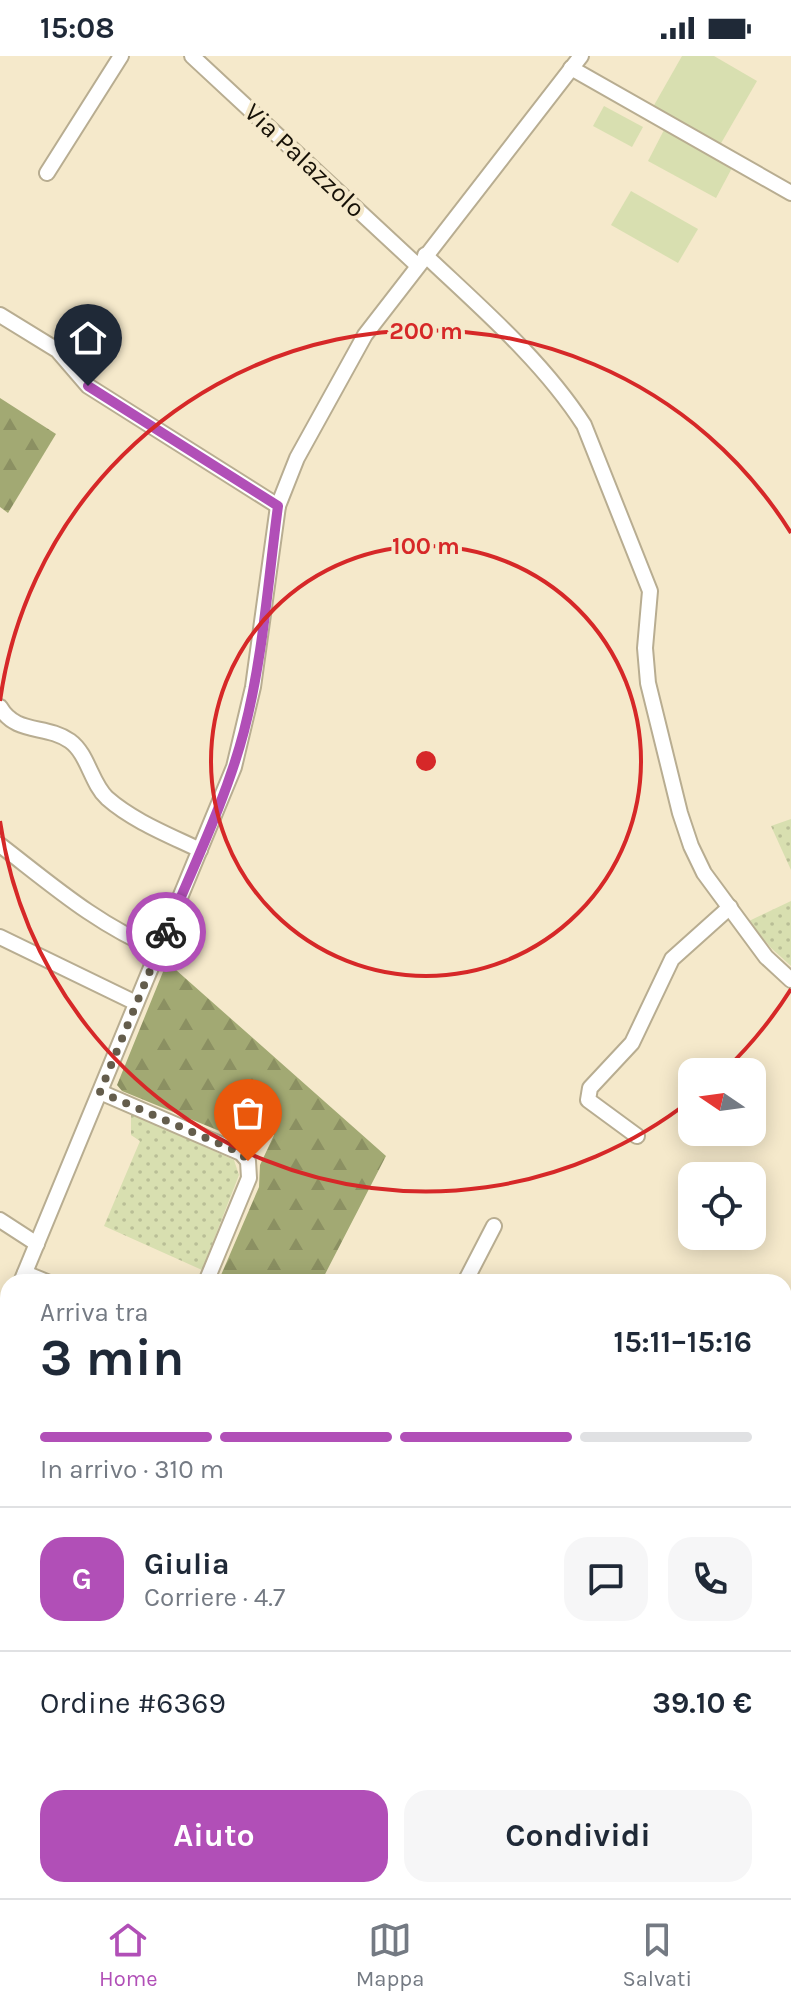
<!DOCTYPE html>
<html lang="it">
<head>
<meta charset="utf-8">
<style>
  :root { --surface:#fff; --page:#f6f6f7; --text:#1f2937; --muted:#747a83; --line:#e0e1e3; --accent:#b14fb7 }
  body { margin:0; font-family:Karla,sans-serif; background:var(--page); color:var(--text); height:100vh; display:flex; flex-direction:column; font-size:30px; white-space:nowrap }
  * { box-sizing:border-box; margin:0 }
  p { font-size:26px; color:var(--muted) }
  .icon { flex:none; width:44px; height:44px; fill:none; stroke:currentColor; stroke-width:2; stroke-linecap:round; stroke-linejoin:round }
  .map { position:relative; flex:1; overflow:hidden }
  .panel { position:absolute; left:0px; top:1218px; width:792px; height:624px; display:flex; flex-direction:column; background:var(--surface); border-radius:24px 24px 0 0; box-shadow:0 4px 20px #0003 }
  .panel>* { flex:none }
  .needle { width:52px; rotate:283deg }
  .controls { position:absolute; left:678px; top:1002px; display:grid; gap:16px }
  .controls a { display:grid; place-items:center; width:88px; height:88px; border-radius:16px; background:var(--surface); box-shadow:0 4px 20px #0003; font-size:40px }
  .pin { position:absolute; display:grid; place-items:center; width:68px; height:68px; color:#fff; margin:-82px -34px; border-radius:50% 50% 50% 0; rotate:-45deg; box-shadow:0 0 8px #0007 }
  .pin .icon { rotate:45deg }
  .courier { position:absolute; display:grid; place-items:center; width:80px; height:80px; margin:-40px; border:6px solid #b14fb7; border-radius:50%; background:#fff; color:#222; box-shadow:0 2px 10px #0007 }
  .overview em { font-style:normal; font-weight:700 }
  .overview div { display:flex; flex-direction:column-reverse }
  .overview { display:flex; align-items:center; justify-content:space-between; height:136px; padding:0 40px }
  h1 { font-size:52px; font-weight:700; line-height:60px }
  .bar { display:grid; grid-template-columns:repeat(4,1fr); gap:12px 8px; align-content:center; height:96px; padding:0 40px }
  .bar i { height:10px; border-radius:6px; background:var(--line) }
  .bar .current { background:var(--accent) }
  .bar p { grid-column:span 4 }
  .line { display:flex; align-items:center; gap:20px; padding:0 40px; border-top:2px solid var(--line) }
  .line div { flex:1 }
  .round { display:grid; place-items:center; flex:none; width:84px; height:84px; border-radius:24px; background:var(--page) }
  .cta { display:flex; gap:16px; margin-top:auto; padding:16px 40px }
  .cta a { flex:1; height:92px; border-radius:24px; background:var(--accent); color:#fff; font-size:32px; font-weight:700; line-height:92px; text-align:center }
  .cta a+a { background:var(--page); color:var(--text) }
  .status { display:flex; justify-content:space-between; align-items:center; height:56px; padding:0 40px; background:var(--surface); direction:ltr }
  .status svg { height:22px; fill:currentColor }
  .tabs { display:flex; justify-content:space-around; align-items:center; height:112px; border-top:2px solid var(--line); background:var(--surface); font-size:22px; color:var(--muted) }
  .tabs a { display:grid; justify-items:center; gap:4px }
  .tabs .current { color:var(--accent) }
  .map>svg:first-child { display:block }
  .grass { fill:url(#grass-dots) }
  .forest { fill:url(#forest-firs) }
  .pitch { fill:#d8dfb0 }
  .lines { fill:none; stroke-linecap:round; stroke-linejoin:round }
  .minor-casing { stroke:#b8ad91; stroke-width:18 }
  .minor { stroke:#fff; stroke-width:14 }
  .done { stroke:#645d4c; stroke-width:8; stroke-dasharray:0 14.4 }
  .route { stroke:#b14fb7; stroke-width:10 }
  .ring { fill:none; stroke:#d62828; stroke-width:4 }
  .labels { text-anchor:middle; stroke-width:8; stroke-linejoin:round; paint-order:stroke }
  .street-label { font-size:26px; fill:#161107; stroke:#f5e9cb }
  .centre { fill:#d62828; stroke:#f5e9cb; stroke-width:4 }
  .ring-label { font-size:24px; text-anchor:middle; font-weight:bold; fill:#d62828; stroke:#f5e9cb; stroke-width:8; stroke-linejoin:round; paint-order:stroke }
</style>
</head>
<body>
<div class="status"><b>15:08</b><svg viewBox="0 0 49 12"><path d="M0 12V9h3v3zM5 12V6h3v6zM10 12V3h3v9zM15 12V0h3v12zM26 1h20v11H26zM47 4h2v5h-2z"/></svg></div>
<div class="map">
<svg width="791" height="1842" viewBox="0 0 791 1842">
  <defs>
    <pattern id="grass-dots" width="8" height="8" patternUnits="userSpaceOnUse" patternTransform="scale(2)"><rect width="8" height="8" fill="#d8dfb0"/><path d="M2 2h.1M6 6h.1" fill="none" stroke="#b9be96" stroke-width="1.8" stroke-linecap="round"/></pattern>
    <pattern id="forest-firs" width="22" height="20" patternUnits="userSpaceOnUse" patternTransform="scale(2)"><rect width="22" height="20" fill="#a2a973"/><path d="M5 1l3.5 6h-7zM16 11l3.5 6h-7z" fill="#8b9062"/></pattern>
  </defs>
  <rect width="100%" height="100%" fill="#f5e9cb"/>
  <g class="grass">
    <polygon points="791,763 791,814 771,770"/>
    <polygon points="791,845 791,910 771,892 749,865"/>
    <polygon points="131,1057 234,1104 239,1119 202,1214 104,1170 140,1085 131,1079"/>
    <polygon points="0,1455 8,1460 8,1512 6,1511 0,1519"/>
    <polygon points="791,1671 791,1842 661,1842 663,1834 784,1834 784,1674"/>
  </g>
  <g class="forest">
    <polygon points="0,342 56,378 8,457 0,451"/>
    <polygon points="167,906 386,1100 321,1226 218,1226 259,1131 260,1109 274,1079 265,1073 255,1093 244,1085 122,1035 117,1029"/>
  </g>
  <g class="pitch">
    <polygon points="682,0 714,0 757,25 720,89 653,51"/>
    <polygon points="604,50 643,71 632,91 593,70"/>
    <polygon points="664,74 732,112 716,142 648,105"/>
    <polygon points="631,135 698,173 678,207 611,169"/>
  </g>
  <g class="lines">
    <defs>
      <g id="minor">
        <polyline points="192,0 417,209"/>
        <polyline points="571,12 791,137"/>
        <polyline points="47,117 121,0"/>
        <path d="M425,199C481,252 542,304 584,369L650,535L645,592L648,627L680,757L691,790L704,817L766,901L791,924"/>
        <polyline points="0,259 57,294 88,330 278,450"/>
        <path d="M0,651C16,679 46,668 70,685C88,698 91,727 107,742C133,765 169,779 200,794"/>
        <path d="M0,789C52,829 96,868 158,894"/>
        <polyline points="0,881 136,947"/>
        <polyline points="100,1036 241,1097 248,1105 249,1122 206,1226"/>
        <polyline points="637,1080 588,1044 590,1032 632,987 672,903 730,851"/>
        <polyline points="0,1164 37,1188"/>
        <polyline points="25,1217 47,1226"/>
        <polyline points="21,1226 234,711 253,631 278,450 297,402 365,279 581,0"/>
        <polyline points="465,1226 494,1170"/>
        <polyline points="0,1275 8,1257"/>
        <polyline points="0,1639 8,1648"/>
        <polyline points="784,1666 791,1663"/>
        <polyline points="128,1834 132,1842"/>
        <polyline points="305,1834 316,1842"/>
        <polyline points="100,1842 108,1834"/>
        <polyline points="651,1842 653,1834"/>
      </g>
    </defs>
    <use href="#minor" class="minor-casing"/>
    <use href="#minor" class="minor"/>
  </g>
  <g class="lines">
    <polyline class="done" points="166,876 100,1036 241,1097 248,1105"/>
    <path class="route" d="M88,330L278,450C268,525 263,602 244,675C226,744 193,811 166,876"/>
  </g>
  <g class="ring">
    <circle cx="426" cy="705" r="215"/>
    <path d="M791 933A430 430 0 0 1 725 1014M691 1044A430 430 0 0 1 0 765M0 645A430 430 0 0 1 791 477"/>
  </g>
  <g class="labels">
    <g class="street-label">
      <text transform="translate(305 104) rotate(43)" y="9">Via Palazzolo</text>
    </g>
  </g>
  <circle cx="426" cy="705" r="12" class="centre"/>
  <g class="ring-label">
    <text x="426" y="283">200 m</text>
    <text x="426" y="498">100 m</text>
  </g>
</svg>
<div class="controls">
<a><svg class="needle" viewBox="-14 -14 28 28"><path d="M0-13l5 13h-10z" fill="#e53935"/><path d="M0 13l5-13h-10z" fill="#747a83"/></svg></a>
<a><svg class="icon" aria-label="locate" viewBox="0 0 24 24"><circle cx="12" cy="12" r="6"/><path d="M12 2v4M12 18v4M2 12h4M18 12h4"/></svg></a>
</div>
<div class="pin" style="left:248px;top:1105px;background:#ea580c"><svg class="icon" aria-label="bag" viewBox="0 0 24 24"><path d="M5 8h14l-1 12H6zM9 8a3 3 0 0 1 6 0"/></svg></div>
<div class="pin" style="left:88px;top:330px;background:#1f2937"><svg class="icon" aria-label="home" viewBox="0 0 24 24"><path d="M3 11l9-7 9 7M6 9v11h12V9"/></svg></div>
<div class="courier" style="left:166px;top:876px"><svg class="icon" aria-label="bike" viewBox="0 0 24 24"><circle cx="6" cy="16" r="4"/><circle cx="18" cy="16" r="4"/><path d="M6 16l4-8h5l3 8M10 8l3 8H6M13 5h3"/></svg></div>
<section class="panel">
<div class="overview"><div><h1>3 min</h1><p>Arriva tra</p></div><em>15:11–15:16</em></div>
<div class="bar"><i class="current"></i><i class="current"></i><i class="current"></i><i></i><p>In arrivo · 310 m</p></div>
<div class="line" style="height:144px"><b class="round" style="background:var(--accent);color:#fff">G</b><div><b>Giulia</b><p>Corriere · 4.7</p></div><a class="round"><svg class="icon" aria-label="chat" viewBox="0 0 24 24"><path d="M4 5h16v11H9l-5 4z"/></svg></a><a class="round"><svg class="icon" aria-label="phone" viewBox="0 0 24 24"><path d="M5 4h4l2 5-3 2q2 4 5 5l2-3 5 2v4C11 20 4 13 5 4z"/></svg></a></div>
<div class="line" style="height:104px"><div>Ordine #6369</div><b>39.10 €</b></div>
<div class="cta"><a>Aiuto</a><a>Condividi</a></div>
</section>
</div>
<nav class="tabs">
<a class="current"><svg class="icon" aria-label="home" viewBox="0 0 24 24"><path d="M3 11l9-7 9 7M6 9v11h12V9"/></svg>Home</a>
<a><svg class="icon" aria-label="map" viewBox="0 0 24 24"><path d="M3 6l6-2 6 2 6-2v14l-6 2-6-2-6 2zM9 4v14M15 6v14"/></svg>Mappa</a>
<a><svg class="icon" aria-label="saved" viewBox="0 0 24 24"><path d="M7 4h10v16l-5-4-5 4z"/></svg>Salvati</a>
</nav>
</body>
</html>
